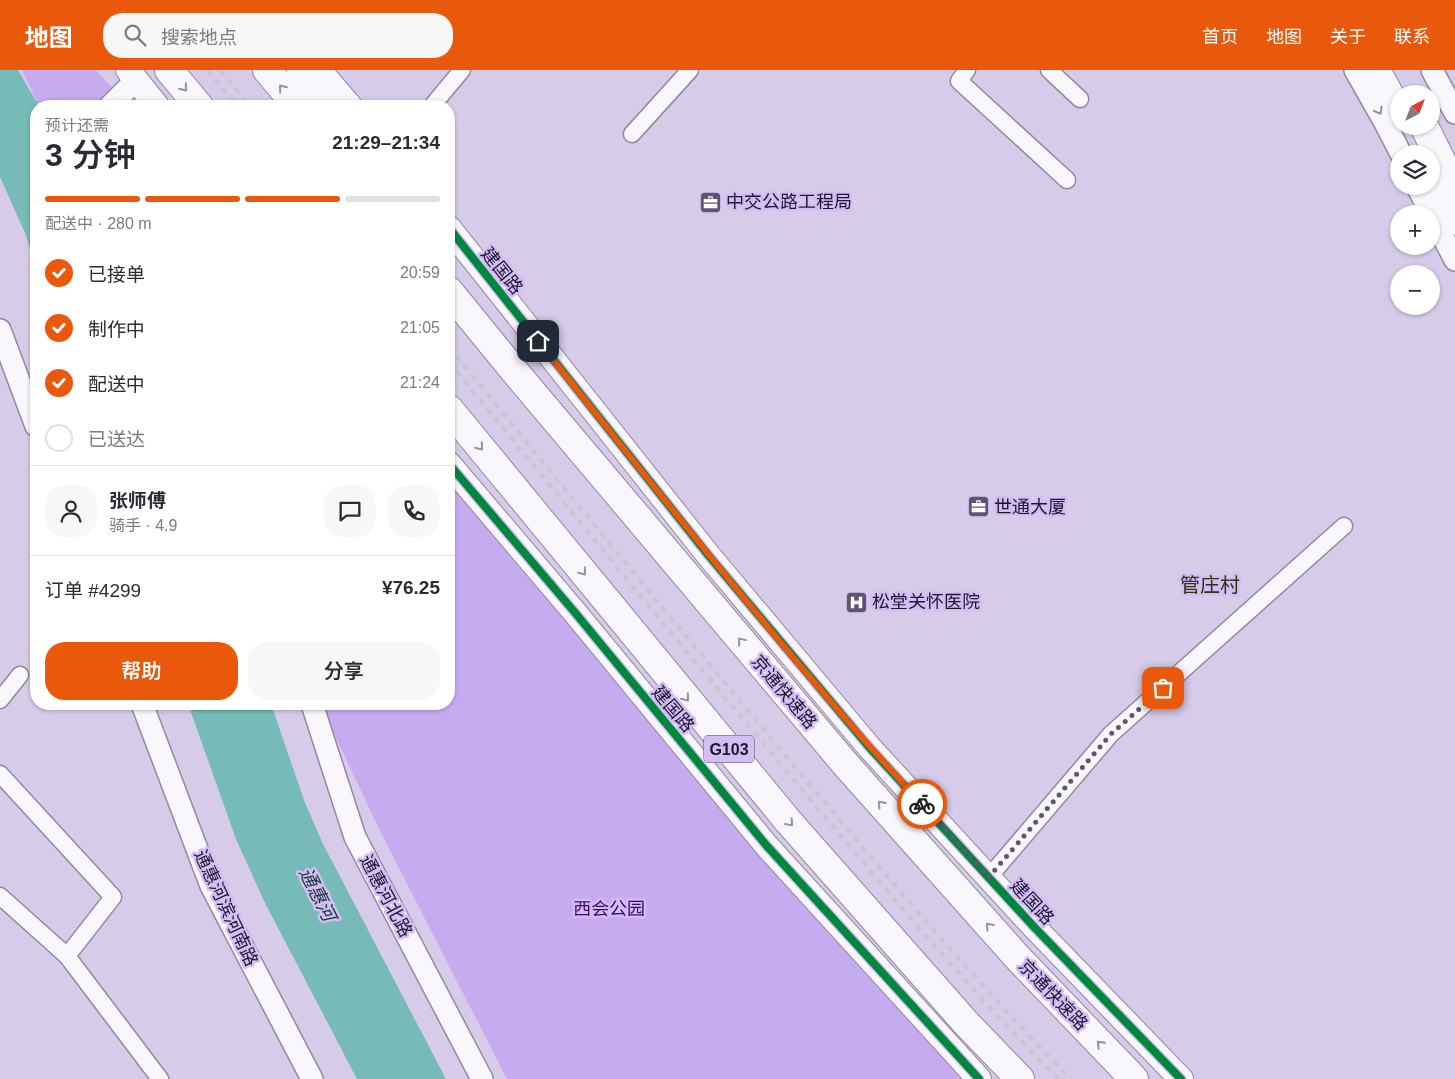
<!DOCTYPE html>
<html lang="zh">
<head>
<meta charset="utf-8">
<style>
  :root { --surface:#fff; --page:#f7f7f7; --text:#2b2b33; --muted:#7c7c81; --line:#e1e1e2; --accent:#ea580c }
  body { margin:0; font-family:Helvetica,"Noto Sans SC",sans-serif; background:var(--page); color:var(--text); height:100vh; display:flex; flex-direction:column; font-size:19px; white-space:nowrap }
  * { box-sizing:border-box; margin:0 }
  p { font-size:16px; color:var(--muted) }
  .icon { flex:none; width:28px; height:28px; fill:none; stroke:currentColor; stroke-width:2; stroke-linecap:round; stroke-linejoin:round }
  .map { position:relative; flex:1; overflow:hidden }
  .drawer { position:absolute; left:30px; top:30px; width:425px; height:610px; display:flex; flex-direction:column; background:var(--surface); border-radius:20px; box-shadow:0 1px 4px #0004 }
  .drawer>* { flex:none }
  .needle { width:32px; rotate:42deg }
  .controls { position:absolute; left:1390px; top:15px; display:grid; gap:10px }
  .controls a { display:grid; place-items:center; width:50px; height:50px; border-radius:50%; background:var(--surface); box-shadow:0 1px 4px #0004; font-size:25px }
  .pin { position:absolute; display:grid; place-items:center; width:42px; height:42px; color:#fff; margin:-21px; border-radius:10px; box-shadow:0 2px 8px #0006 }
  .courier { position:absolute; display:grid; place-items:center; width:50px; height:50px; margin:-25px; border:4px solid #ea580c; border-radius:50%; background:#fff; color:#222; box-shadow:0 1px 6px #0007 }
  .overview em { font-style:normal; font-weight:600 }
  .overview div { display:flex; flex-direction:column-reverse }
  .overview { display:flex; align-items:center; justify-content:space-between; height:85px; padding:0 15px }
  h1 { font-size:32px; font-weight:600; line-height:38px }
  .bar { display:grid; grid-template-columns:repeat(4,1fr); gap:8px 5px; align-content:center; height:60px; padding:0 15px }
  .bar i { height:6px; border-radius:4px; background:var(--line) }
  .bar .on { background:var(--accent) }
  .bar p { grid-column:span 4 }
  .line { display:flex; align-items:center; gap:12px; padding:0 15px; border-top:1px solid var(--line) }
  .line div { flex:1 }
  .round { display:grid; place-items:center; flex:none; width:52px; height:52px; border-radius:20px; background:var(--page) }
  ol { padding:0 15px; list-style:none }
  li { display:flex; align-items:center; gap:15px; height:55px }
  li p { margin-inline-start:auto }
  li .icon { padding:5px; border-radius:50%; background:var(--accent); color:#fff; stroke-width:4 }
  li:last-child { color:var(--muted) }
  li i { width:28px; height:28px; border:2px solid var(--line); border-radius:50% }
  .cta { display:flex; gap:10px; margin-top:auto; padding:10px 15px }
  .cta a { flex:1; height:58px; border-radius:20px; background:var(--accent); color:#fff; font-size:20px; font-weight:600; line-height:58px; text-align:center }
  .cta a+a { background:var(--page); color:var(--text) }
  header { display:flex; align-items:center; gap:30px; box-sizing:border-box; height:70px; padding:0 25px; background:var(--accent); color:#fff }
  header strong { font-size:24px }
  nav { display:flex; gap:28px; margin-inline-start:auto; font-size:18px }
  .search { width:350px; height:45px; background:var(--page); display:flex; align-items:center; gap:12px; box-sizing:border-box; padding:0 18px; border-radius:20px; color:var(--muted); font-size:19px }
  .map>svg:first-child { display:block }
  .green { fill:#c7abf1 }
  .water { fill:#77bbb8 }
  .lines { fill:none; stroke-linecap:round; stroke-linejoin:round }
  .minor-casing { stroke:#9288a1; stroke-width:19 }
  .tertiary-casing { stroke:#9288a1; stroke-width:24 }
  .secondary-casing { stroke:#9288a1; stroke-width:26 }
  .trunk-casing { stroke:#9288a1; stroke-width:30 }
  .motorway-casing { stroke:#9288a1; stroke-width:30 }
  .minor { stroke:#f9f7fc; stroke-width:16 }
  .tertiary { stroke:#f9f7fc; stroke-width:21 }
  .secondary { stroke:#f9f7fc; stroke-width:24 }
  .trunk { stroke:#f9f7fc; stroke-width:28 }
  .motorway { stroke:#f9f7fc; stroke-width:28 }
  .rail { stroke:#c9c6ce; stroke-width:4; stroke-dasharray:6 6; stroke-linecap:butt }
  .cycleway-casing { stroke:#d2bef5; stroke-width:11 }
  .cycleway { stroke:#00873e; stroke-width:8 }
  .oneway { stroke:#97919f }
  .done { stroke:#5f556f; stroke-width:5; stroke-dasharray:0 9 }
  .route { stroke:#ea580c; stroke-width:6 }
  .labels { text-anchor:middle; stroke-width:5; stroke-linejoin:round; paint-order:stroke }
  .shield { fill:#d2bef5; stroke:#55486a; stroke-width:1 }
  .shield-label { font-size:16px; font-weight:bold; fill:#1f152e }
  .poi-label { font-size:18px; fill:#1f152e; stroke:#d2bef5; text-anchor:start }
  .street-label { font-size:18px; fill:#1f152e; stroke:#d2bef5 }
  .park-label { font-size:18px; fill:#3f076d; stroke:#d2bef5 }
  .water-label { font-size:19px; font-style:italic; fill:#1a3934; stroke:#d2bef5 }
  .quarter-label { font-size:20px; fill:#2b340d; stroke:#d2bef5 }
</style>
</head>
<body>
<header>
<strong>地图</strong>
<div class="search"><svg class="icon" aria-label="search" viewBox="0 0 24 24"><circle cx="10" cy="10" r="6"/><path d="M15 15l6 6"/></svg>搜索地点</div>
<nav><a>首页</a><a>地图</a><a>关于</a><a>联系</a></nav>
</header>
<div class="map">
<svg width="1455" height="1009" viewBox="0 0 1455 1009">
  <rect width="100%" height="100%" fill="#d6cbe8"/>
  <g class="green">
    <polygon points="22,0 96,0 128,36 39,36"/>
    <polygon points="449,402 982,1009 507,1009 380,761 320,634 449,634"/>
  </g>
  <g class="water">
    <polygon points="0,0 18,0 39,36 36,36 36,197 25,163 0,107"/>
    <polygon points="188,634 271,634 305,733 323,774 446,1009 357,1009 265,833 236,769"/>
  </g>
  <g class="lines">
    <defs>
      <g id="minor">
        <polyline points="967,0 959,11 1067,110"/>
        <polyline points="1049,0 1080,29"/>
        <polyline points="432,36 462,0"/>
        <polyline points="632,64 690,0"/>
        <polyline points="0,630 20,605"/>
        <polyline points="0,704 113,827 67,886"/>
        <polyline points="989,807 1111,664 1344,456"/>
        <polyline points="0,826 67,886 160,1009"/>
      </g>
      <g id="tertiary">
        <polyline points="1355,0 1384,51 1401,84"/>
        <polyline points="1432,0 1455,43"/>
        <polyline points="110,36 136,10"/>
        <polyline points="1417,116 1431,144"/>
        <polyline points="1431,144 1455,190"/>
        <polyline points="0,260 36,356"/>
        <polyline points="142,634 211,816 312,1009"/>
        <polyline points="312,634 355,767 482,1009"/>
      </g>
      <g id="secondary">
        <polyline points="128,0 157,36"/>
        <polyline points="319,0 350,36"/>
        <polyline points="449,158 709,486 869,677 1035,858 1181,1009"/>
        <polyline points="449,394 577,545 766,775 979,1009"/>
      </g>
      <g id="trunk">
        <polyline points="1376,0 1399,42"/>
        <polyline points="1424,56 1455,118"/>
        <polyline points="1431,104 1455,151"/>
      </g>
      <g id="motorway">
        <polyline points="169,0 199,36"/>
        <polyline points="267,0 297,36"/>
        <polyline points="301,0 328,36"/>
        <polyline points="449,221 511,297 847,696 1017,887 1134,1009"/>
        <polyline points="449,339 788,751 966,953 1020,1009"/>
      </g>
    </defs>
    <use href="#minor" class="minor-casing"/>
    <use href="#tertiary" class="tertiary-casing"/>
    <use href="#secondary" class="secondary-casing"/>
    <use href="#trunk" class="trunk-casing"/>
    <use href="#motorway" class="motorway-casing"/>
    <use href="#minor" class="minor"/>
    <use href="#tertiary" class="tertiary"/>
    <use href="#secondary" class="secondary"/>
    <use href="#trunk" class="trunk"/>
    <use href="#motorway" class="motorway"/>
    <g class="rail">
      <polyline points="207,0 238,36"/>
      <polyline points="220,0 250,36"/>
      <path d="M449,277C564,418 679,559 796,698C885,804 974,911 1071,1009"/>
      <path d="M449,292C562,430 674,568 789,704C876,808 963,913 1058,1009"/>
    </g>
    <defs>
      <g id="cycleway">
        <polyline points="449,158 709,486 869,677 1035,858 1181,1009"/>
        <polyline points="449,394 577,545 766,775 979,1009"/>
      </g>
    </defs>
    <use href="#cycleway" class="cycleway-casing"/>
    <use href="#cycleway" class="cycleway"/>
  </g>
  <defs><path id="oneway-chevron" d="M-2-3.5L2.5 0L-2 3.5" fill="none" stroke-width="1.6" stroke-linecap="round" stroke-linejoin="round" transform="scale(1.25)"/></defs>
  <g class="oneway">
    <use href="#oneway-chevron" transform="translate(184 18) rotate(51)"/>
    <use href="#oneway-chevron" transform="translate(282 18) rotate(-129)"/>
    <use href="#oneway-chevron" transform="translate(1379 41) rotate(60)"/>
    <use href="#oneway-chevron" transform="translate(480 377) rotate(51)"/>
    <use href="#oneway-chevron" transform="translate(583 502) rotate(51)"/>
    <use href="#oneway-chevron" transform="translate(741 571) rotate(-130)"/>
    <use href="#oneway-chevron" transform="translate(686 628) rotate(51)"/>
    <use href="#oneway-chevron" transform="translate(881 734) rotate(-132)"/>
    <use href="#oneway-chevron" transform="translate(790 753) rotate(49)"/>
    <use href="#oneway-chevron" transform="translate(989 856) rotate(-132)"/>
    <use href="#oneway-chevron" transform="translate(1100 974) rotate(-134)"/>
  </g>
  <g class="lines">
    <polyline class="done" points="922,734 989,807 1111,664 1163,618"/>
    <path class="route" d="M538,271C663,427 786,587 922,734"/>
  </g>
  <defs>
    <symbol id="office-square" viewBox="-11 -11 22 22"><rect x="-9" y="-9" width="18" height="18" rx="4" fill="#5f556f" stroke="#d2bef5"/><path d="M-6-3h4V-5.5h4V-3h4V5H-6ZM-1-4.5V-3h2v-1.5ZM-6 0V1H6V0Z" fill="#fff"/></symbol>
    <symbol id="hospital-square" viewBox="-11 -11 22 22"><rect x="-9" y="-9" width="18" height="18" rx="4" fill="#5f556f" stroke="#d2bef5"/><path d="M-5-5h3v3.5h4V-5h3V5h-3V1.5h-4V5h-3Z" fill="#fff"/></symbol>
  </defs>
  <g fill-rule="evenodd">
    <use href="#office-square" x="698" y="120" width="25" height="25"/>
    <use href="#office-square" x="966" y="424" width="25" height="25"/>
    <use href="#hospital-square" x="844" y="520" width="25" height="25"/>
  </g>
  <g class="labels">
    <rect class="shield" x="704" y="665.5" width="50" height="27" rx="4"/>
    <g class="shield-label">
      <text x="729" y="685">G103</text>
    </g>
    <g class="poi-label">
      <text x="726" y="138">中交公路工程局</text>
      <text x="994" y="443">世通大厦</text>
      <text x="872" y="538">松堂关怀医院</text>
    </g>
    <g class="street-label">
      <text transform="translate(502 201) rotate(51)" y="6">建国路</text>
      <text transform="translate(784 622) rotate(50)" y="6">京通快速路</text>
      <text transform="translate(673 639) rotate(50)" y="6">建国路</text>
      <text transform="translate(386 826) rotate(62)" y="6">通惠河北路</text>
      <text transform="translate(1032 832) rotate(47)" y="6">建国路</text>
      <text transform="translate(226 838) rotate(65)" y="6">通惠河滨河南路</text>
      <text transform="translate(1053 925) rotate(46)" y="6">京通快速路</text>
    </g>
    <g class="park-label">
      <text x="609" y="845">西会公园</text>
    </g>
    <g class="water-label">
      <text transform="translate(318 824) rotate(63)" y="7">通惠河</text>
    </g>
    <g class="quarter-label">
      <text x="1210" y="522">管庄村</text>
    </g>
  </g>
</svg>
<div class="controls">
<a><svg class="needle" viewBox="-14 -14 28 28"><path d="M0-13l5 13h-10z" fill="#e53935"/><path d="M0 13l5-13h-10z" fill="#7c7c81"/></svg></a>
<a><svg class="icon" aria-label="layers" viewBox="0 0 24 24"><path d="M12 4l9 5-9 5-9-5zM3 14l9 5 9-5"/></svg></a>
<a>+</a>
<a>−</a>
</div>
<div class="pin" style="left:1163px;top:618px;background:#ea580c"><svg class="icon" aria-label="bag" viewBox="0 0 24 24"><path d="M5 8h14l-1 12H6zM9 8a3 3 0 0 1 6 0"/></svg></div>
<div class="pin" style="left:538px;top:271px;background:#1f2937"><svg class="icon" aria-label="home" viewBox="0 0 24 24"><path d="M3 11l9-7 9 7M6 9v11h12V9"/></svg></div>
<div class="courier" style="left:922px;top:734px"><svg class="icon" aria-label="bike" viewBox="0 0 24 24"><circle cx="6" cy="16" r="4"/><circle cx="18" cy="16" r="4"/><path d="M6 16l4-8h5l3 8M10 8l3 8H6M13 5h3"/></svg></div>
<section class="drawer">
<div class="overview"><div><h1>3 分钟</h1><p>预计还需</p></div><em>21:29–21:34</em></div>
<div class="bar"><i class="on"></i><i class="on"></i><i class="on"></i><i></i><p>配送中 · 280 m</p></div>
<ol>
<li><svg class="icon" aria-label="check" viewBox="0 0 24 24"><path d="M5 12l5 5 9-10"/></svg>已接单<p>20:59</p></li>
<li><svg class="icon" aria-label="check" viewBox="0 0 24 24"><path d="M5 12l5 5 9-10"/></svg>制作中<p>21:05</p></li>
<li><svg class="icon" aria-label="check" viewBox="0 0 24 24"><path d="M5 12l5 5 9-10"/></svg>配送中<p>21:24</p></li>
<li><i></i>已送达</li>
</ol>
<div class="line" style="height:90px"><a class="round"><svg class="icon" aria-label="person" viewBox="0 0 24 24"><circle cx="12" cy="8" r="4"/><path d="M4 21q1-7 8-7t8 7"/></svg></a><div><b>张师傅</b><p>骑手 · 4.9</p></div><a class="round"><svg class="icon" aria-label="chat" viewBox="0 0 24 24"><path d="M4 5h16v11H9l-5 4z"/></svg></a><a class="round"><svg class="icon" aria-label="phone" viewBox="0 0 24 24"><path d="M5 4h4l2 5-3 2q2 4 5 5l2-3 5 2v4C11 20 4 13 5 4z"/></svg></a></div>
<div class="line" style="height:65px"><div>订单 #4299</div><b>¥76.25</b></div>
<div class="cta"><a>帮助</a><a>分享</a></div>
</section>
</div>
</body>
</html>
